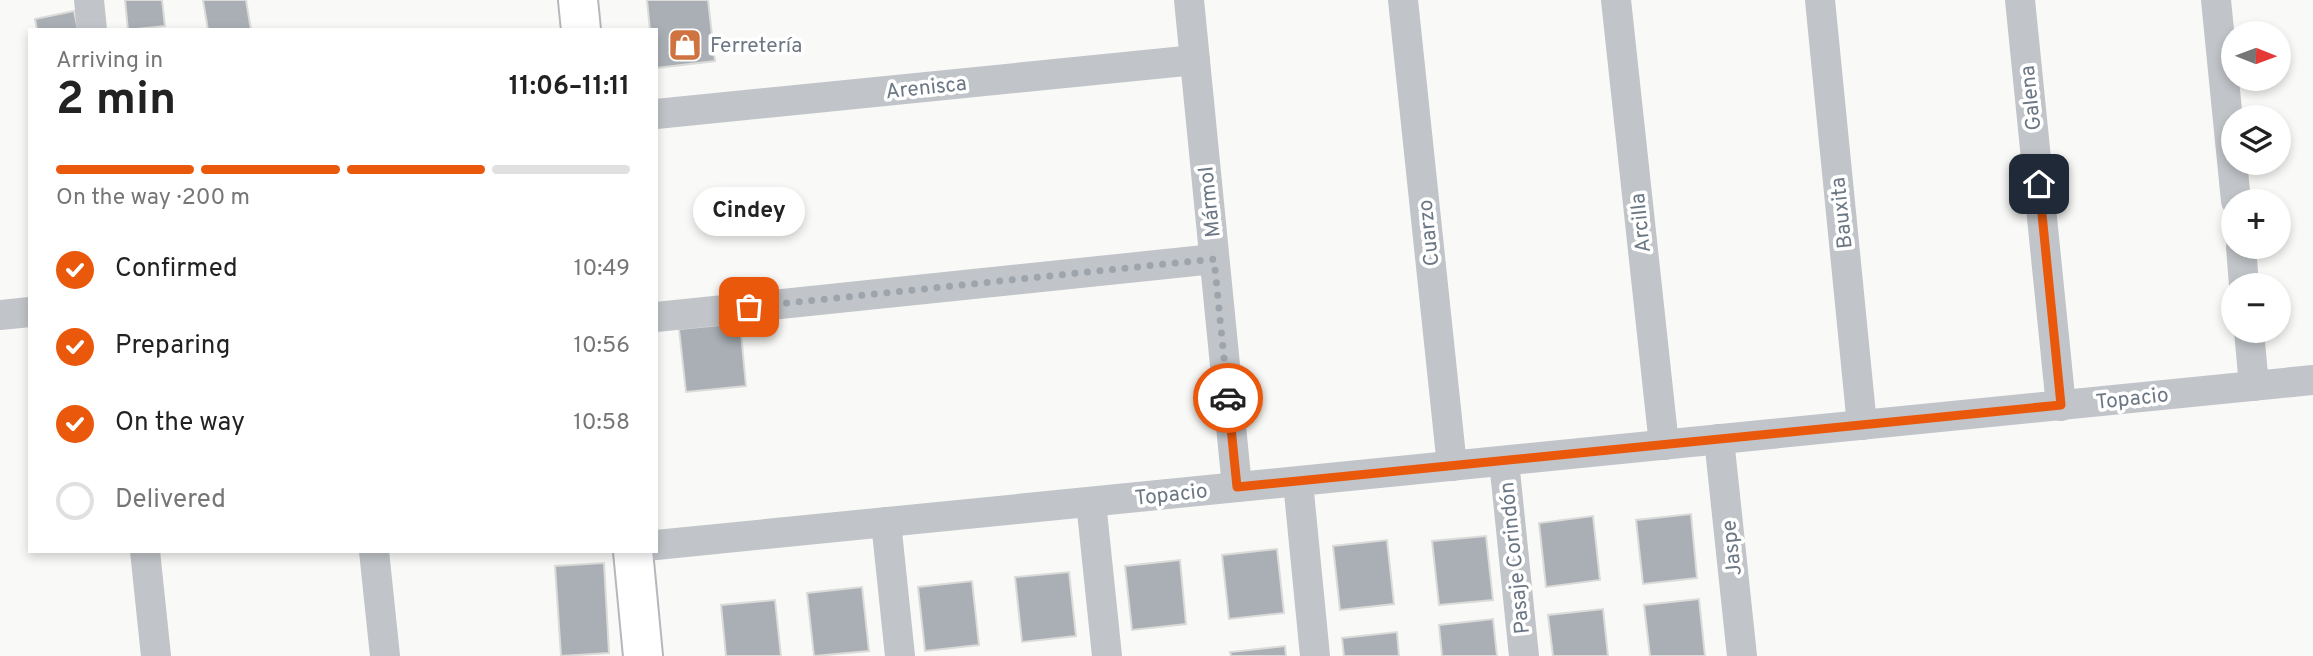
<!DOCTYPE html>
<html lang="en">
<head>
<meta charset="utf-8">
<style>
  :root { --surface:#fff; --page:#f2f2f2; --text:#222; --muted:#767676; --line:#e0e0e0; --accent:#ea580c }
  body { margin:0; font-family:Overpass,sans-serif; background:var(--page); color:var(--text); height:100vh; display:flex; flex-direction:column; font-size:26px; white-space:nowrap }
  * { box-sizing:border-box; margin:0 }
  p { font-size:23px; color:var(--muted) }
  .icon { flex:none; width:38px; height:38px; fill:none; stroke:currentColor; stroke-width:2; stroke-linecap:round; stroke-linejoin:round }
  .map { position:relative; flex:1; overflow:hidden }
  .drawer { position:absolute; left:28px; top:28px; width:630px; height:525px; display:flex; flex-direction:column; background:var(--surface); border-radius:0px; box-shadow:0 4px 10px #0003 }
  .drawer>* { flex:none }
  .needle { width:46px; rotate:91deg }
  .tools { position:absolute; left:2221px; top:21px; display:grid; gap:14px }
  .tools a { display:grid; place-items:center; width:70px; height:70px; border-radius:50%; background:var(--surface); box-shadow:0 4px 10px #0003; font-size:35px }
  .pin { position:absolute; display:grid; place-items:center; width:60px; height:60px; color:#fff; margin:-30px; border-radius:14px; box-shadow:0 4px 10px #0006 }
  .courier { position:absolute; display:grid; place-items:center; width:70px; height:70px; margin:-35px; border:5px solid #ea580c; border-radius:50%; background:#fff; color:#222; box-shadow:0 2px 9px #0007 }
  .bubble { position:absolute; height:49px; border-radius:24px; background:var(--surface); box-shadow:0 4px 10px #0003; font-size:23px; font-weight:700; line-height:49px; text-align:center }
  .headline em { font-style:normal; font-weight:700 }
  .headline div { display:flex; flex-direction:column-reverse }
  .headline { display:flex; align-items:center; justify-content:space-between; height:119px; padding:0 28px }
  h1 { font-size:46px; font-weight:700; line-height:52px }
  .bar { display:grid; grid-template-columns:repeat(4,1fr); gap:10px 7px; align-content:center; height:84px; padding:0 28px }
  .bar i { height:9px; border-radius:5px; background:var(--line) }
  .bar .current { background:var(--accent) }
  .bar p { grid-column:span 4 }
  ol { padding:0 28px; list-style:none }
  li { display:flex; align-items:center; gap:21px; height:77px }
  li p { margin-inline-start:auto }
  li .icon { padding:7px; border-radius:50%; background:var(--accent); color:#fff; stroke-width:4 }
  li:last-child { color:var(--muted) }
  li i { width:38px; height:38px; border:4px solid var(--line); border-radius:50% }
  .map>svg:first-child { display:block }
  .building { fill:#a9afb5; stroke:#dbdbd9; stroke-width:2 }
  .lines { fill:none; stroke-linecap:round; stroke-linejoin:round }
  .secondary-casing { stroke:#b4b8bc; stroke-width:42 }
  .street { stroke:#c1c4c8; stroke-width:30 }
  .secondary { stroke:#fff; stroke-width:38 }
  .done { stroke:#9da4ac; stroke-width:7; stroke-dasharray:0 12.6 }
  .route { stroke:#ea580c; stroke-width:9 }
  .labels { text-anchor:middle; stroke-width:7; stroke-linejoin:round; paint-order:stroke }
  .poi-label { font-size:21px; fill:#6c7784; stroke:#fff; text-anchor:start }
  .street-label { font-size:21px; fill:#6c7784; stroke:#fff }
</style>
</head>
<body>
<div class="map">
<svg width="2313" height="656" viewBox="0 0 2313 656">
  <rect width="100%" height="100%" fill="#f9f9f7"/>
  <g class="building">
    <polygon points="125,0 162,0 165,26 128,30"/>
    <polygon points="203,0 246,0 251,30 208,30"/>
    <polygon points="647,0 708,0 715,61 656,68 656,30 650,30"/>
    <polygon points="74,11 78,30 37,30 35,19"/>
    <polygon points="740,323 746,386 686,392 679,329"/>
    <polygon points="1691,514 1697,578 1643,584 1636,520"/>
    <polygon points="1593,516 1600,580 1546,587 1539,523"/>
    <polygon points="1486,536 1493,600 1439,605 1432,541"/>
    <polygon points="1387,540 1394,604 1340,610 1333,546"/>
    <polygon points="1277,549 1284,613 1229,619 1222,555"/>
    <polygon points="1180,560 1186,624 1132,630 1125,566"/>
    <polygon points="604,563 609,653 561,656 555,566"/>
    <polygon points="1069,572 1076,636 1022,642 1015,577"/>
    <polygon points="972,581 979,645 925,651 918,587"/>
    <polygon points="862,587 869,651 814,656 807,593"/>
    <polygon points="1699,599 1705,656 1650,656 1644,605"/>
    <polygon points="775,600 781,656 726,656 721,605"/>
    <polygon points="1603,609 1608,656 1553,656 1548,615"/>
    <polygon points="1493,619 1497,656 1442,656 1439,625"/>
    <polygon points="1397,632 1399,656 1344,656 1342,638"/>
    <polygon points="1285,646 1286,656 1231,656 1230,652"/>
  </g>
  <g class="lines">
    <defs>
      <g id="secondary">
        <polyline points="578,0 581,30"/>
        <polyline points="633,551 643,656"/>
      </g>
    </defs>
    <use href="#secondary" class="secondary-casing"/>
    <g class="street">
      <polyline points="89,0 92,30"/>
      <polyline points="1189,0 1237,487"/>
      <polyline points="1403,0 1452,466"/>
      <polyline points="1616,0 1664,445"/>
      <polyline points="1820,0 1862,425"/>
      <polyline points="2020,0 2061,406"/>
      <polyline points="2216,0 2236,201"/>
      <polyline points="656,114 1195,60"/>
      <polyline points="2241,247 2244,285"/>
      <polyline points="0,315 30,312"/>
      <polyline points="656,317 1214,259"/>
      <polyline points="2249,331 2254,386"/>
      <polyline points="1719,439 1742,656"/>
      <polyline points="1504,461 1524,656"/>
      <polyline points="1298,482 1315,656"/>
      <polyline points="1091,502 1107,656"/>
      <polyline points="886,522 900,656"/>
      <polyline points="656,545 2313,380"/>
      <polyline points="145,551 156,656"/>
      <polyline points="374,551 385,656"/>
    </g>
    <use href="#secondary" class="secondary"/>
  </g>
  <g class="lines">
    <polyline class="done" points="749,307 1214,259 1228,398"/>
    <polyline class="route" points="1228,398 1237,487 2061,405 2039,184"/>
  </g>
  <defs>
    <symbol id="shop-square" viewBox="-11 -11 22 22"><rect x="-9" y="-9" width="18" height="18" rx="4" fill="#cf7341" stroke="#fff"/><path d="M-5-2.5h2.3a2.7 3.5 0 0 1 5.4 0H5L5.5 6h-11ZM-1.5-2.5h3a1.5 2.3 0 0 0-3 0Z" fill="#fff"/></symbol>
  </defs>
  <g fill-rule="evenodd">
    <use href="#shop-square" x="666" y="26" width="38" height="38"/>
  </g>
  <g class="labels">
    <g class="poi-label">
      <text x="710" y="52">Ferretería</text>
    </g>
    <g class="street-label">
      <text transform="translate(926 87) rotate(-6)" y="7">Arenisca</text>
      <text transform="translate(2030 98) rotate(-96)" y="7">Galena</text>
      <text transform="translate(1209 202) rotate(-96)" y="7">Mármol</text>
      <text transform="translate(1841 213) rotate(-96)" y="7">Bauxita</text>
      <text transform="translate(1640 223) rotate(-96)" y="7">Arcilla</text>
      <text transform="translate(1428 233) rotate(-96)" y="7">Cuarzo</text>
      <text transform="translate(2132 398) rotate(-6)" y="7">Topacio</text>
      <text transform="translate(1171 494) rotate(-6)" y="7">Topacio</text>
      <text transform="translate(1731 548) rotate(-96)" y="7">Jaspe</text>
      <text transform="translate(1514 558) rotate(-96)" y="7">Pasaje Corindón</text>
    </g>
  </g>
</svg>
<div class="tools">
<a><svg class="needle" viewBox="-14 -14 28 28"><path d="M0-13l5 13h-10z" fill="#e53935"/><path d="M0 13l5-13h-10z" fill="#767676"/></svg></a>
<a><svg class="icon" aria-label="layers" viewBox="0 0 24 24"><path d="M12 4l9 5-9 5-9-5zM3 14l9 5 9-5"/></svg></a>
<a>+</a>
<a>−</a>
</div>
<div class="pin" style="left:749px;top:307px;background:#ea580c"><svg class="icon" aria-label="bag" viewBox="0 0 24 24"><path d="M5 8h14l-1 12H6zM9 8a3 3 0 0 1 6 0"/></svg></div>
<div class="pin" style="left:2039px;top:184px;background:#1f2937"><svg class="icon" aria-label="home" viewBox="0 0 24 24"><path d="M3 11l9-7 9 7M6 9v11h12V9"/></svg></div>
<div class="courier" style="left:1228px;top:398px"><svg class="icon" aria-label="car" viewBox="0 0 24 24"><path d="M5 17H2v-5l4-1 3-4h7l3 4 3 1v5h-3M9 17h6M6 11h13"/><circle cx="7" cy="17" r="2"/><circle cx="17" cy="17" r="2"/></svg></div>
<div class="bubble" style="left:693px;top:187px;width:112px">Cindey</div>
<section class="drawer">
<div class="headline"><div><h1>2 min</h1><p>Arriving in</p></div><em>11:06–11:11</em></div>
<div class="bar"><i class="current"></i><i class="current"></i><i class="current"></i><i></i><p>On the way · 200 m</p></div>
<ol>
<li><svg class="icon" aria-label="check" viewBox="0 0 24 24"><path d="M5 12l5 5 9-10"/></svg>Confirmed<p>10:49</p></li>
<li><svg class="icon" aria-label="check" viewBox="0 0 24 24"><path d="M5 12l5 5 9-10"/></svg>Preparing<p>10:56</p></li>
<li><svg class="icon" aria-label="check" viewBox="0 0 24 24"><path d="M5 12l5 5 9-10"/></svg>On the way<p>10:58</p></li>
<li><i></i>Delivered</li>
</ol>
</section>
</div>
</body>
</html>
